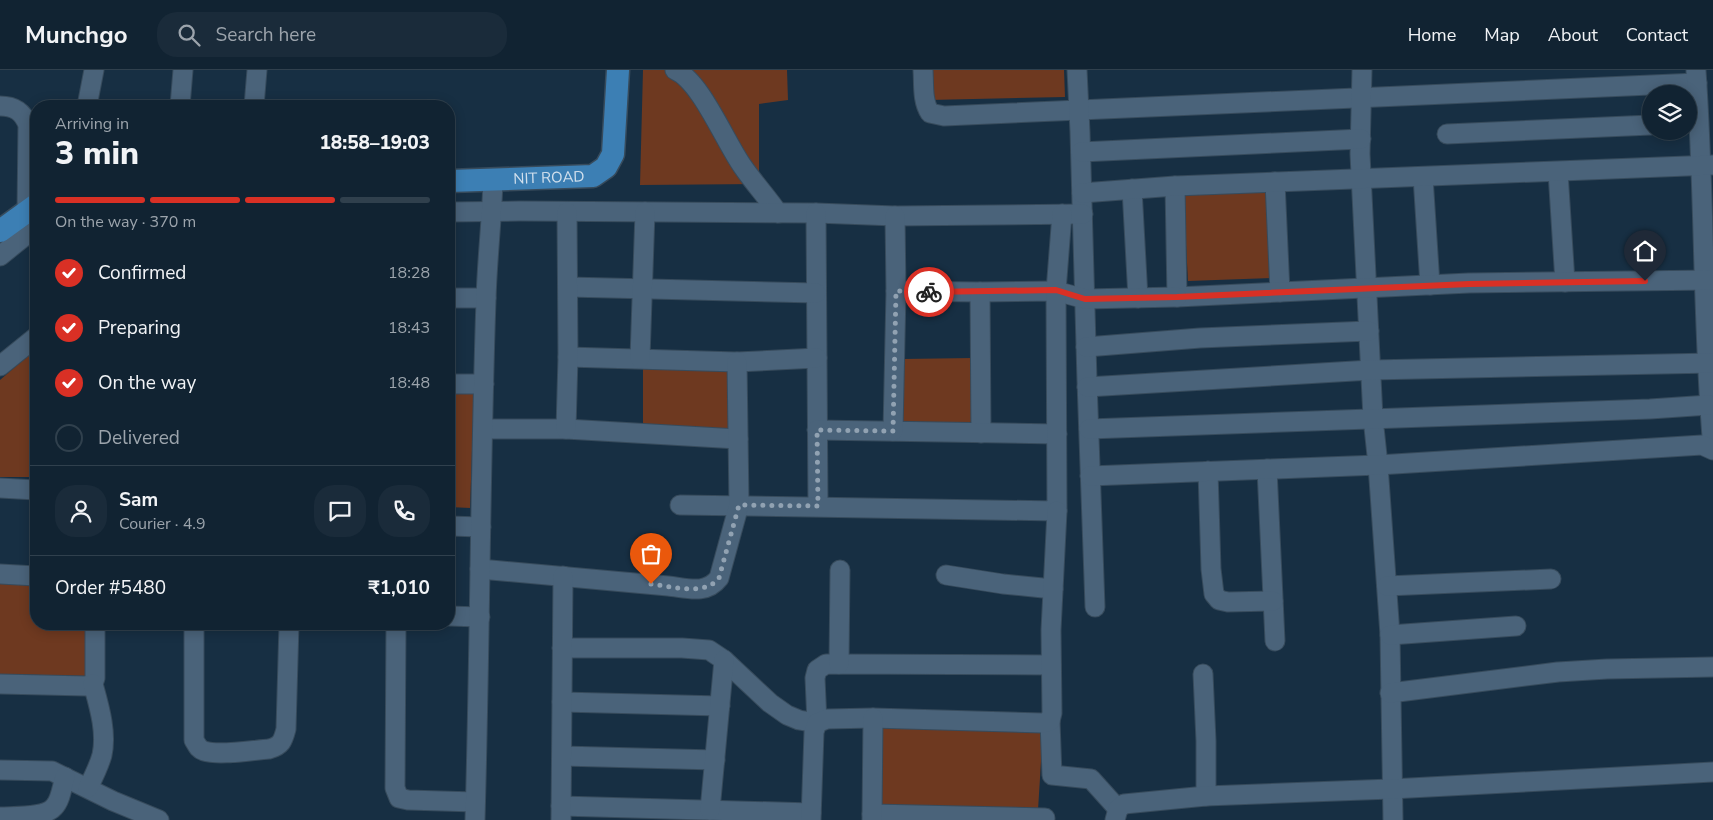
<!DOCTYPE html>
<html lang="en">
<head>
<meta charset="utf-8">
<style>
  :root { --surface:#112332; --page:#1a2b3a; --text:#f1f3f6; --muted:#9ca4ac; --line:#30404d; --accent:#d93025 }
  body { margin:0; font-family:"Nunito Sans",sans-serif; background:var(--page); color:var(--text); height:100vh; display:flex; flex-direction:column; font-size:19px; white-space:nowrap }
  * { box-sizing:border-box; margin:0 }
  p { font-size:16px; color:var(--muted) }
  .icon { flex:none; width:28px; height:28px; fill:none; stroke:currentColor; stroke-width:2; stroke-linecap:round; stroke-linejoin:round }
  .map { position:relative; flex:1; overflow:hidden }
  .drawer { position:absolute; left:30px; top:30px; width:425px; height:530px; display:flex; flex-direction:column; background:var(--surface); border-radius:20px; box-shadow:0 2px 12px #0003,0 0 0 1px var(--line) }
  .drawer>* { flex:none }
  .controls { position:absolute; left:1642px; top:15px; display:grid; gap:10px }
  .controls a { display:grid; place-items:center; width:55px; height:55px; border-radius:50%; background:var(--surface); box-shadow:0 2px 12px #0003,0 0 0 1px var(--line); font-size:25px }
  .pin { position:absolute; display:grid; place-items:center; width:42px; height:42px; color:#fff; margin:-51px -21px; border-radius:50% 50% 50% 0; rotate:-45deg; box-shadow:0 0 5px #0007 }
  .pin .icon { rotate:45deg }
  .courier { position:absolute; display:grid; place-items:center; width:50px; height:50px; margin:-25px; border:4px solid #d93025; border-radius:50%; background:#fff; color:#222; box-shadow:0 1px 6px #0007 }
  .headline em { font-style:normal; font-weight:800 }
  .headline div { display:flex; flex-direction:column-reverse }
  .headline { display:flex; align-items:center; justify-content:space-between; height:85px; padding:0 25px }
  h1 { font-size:32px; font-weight:800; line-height:38px }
  .bar { display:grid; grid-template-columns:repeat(4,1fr); gap:8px 5px; align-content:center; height:60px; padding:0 25px }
  .bar i { height:6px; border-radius:4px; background:var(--line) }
  .bar .selected { background:var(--accent) }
  .bar p { grid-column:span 4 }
  .line { display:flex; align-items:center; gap:12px; padding:0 25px; border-top:1px solid var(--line) }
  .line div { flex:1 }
  .round { display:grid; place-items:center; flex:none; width:52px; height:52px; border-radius:20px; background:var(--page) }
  ol { padding:0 25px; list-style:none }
  li { display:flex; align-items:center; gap:15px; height:55px }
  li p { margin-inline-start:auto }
  li .icon { padding:5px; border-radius:50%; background:var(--accent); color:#fff; stroke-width:4 }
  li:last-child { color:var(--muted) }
  li i { width:28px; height:28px; border:2px solid var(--line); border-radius:50% }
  header { display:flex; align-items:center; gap:30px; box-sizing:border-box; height:70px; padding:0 25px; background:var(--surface); border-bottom:1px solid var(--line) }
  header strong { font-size:24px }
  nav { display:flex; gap:28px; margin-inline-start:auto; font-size:18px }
  .search { width:350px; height:45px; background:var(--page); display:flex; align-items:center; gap:12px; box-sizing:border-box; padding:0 18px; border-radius:20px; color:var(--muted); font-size:19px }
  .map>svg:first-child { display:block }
  .green { fill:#6e3920 }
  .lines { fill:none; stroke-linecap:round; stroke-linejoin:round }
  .minor-casing { stroke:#374b5c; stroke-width:21 }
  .major-casing { stroke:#374b5c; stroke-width:25 }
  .minor { stroke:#4a637a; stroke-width:19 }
  .major { stroke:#3c7fb4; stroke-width:22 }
  .done { stroke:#91a2b2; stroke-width:5; stroke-dasharray:0 9 }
  .route { stroke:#d93025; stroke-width:6 }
  .labels { text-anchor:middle; stroke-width:4.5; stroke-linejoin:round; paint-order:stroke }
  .street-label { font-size:15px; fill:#d2e0ed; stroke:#0c161f }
</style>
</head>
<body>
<header>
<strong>Munchgo</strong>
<div class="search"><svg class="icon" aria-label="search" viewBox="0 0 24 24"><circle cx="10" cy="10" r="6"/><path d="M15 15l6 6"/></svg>Search here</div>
<nav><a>Home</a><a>Map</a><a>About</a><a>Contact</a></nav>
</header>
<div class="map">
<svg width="1713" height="750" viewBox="0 0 1713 750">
  <rect width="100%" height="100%" fill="#172f43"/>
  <g class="green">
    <polygon points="643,0 787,0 788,30 759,34 759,114 640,115"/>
    <polygon points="929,0 1064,0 1065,27 929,30"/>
    <polygon points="1270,115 1273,208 1188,211 1183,120"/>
    <polygon points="36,279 36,407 0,407 0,310"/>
    <polygon points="973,288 975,356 900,355 902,289"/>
    <polygon points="643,292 732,296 733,363 643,359"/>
    <polygon points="449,324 474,324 470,438 449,437"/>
    <polygon points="0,510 36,511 36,554 86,554 85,606 0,604"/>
    <polygon points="881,656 1043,659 1038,740 880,736"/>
  </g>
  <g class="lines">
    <defs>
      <g id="minor">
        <path d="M675,0C701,11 725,72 743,97C754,113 767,127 778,143"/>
        <path d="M923,0C924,14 922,31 930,43L944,46L1697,13"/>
        <polyline points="1077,0 1080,62 1087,311 1095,537"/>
        <polyline points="1362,0 1360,84 1373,348 1378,395 1390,565 1393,750"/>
        <path d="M1696,1C1705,127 1702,253 1713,379"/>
        <path d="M0,36C15,36 23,42 28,55L27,142"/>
        <polyline points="87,36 94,0"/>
        <polyline points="180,36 183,0"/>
        <polyline points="254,36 257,0"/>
        <polyline points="1447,64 1651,55"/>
        <polyline points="1081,82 1361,69"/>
        <polyline points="1558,102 1565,212"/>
        <polyline points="1423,107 1430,215"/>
        <polyline points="1275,112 1280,222"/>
        <polyline points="1175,116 1177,227 1469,213 1713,210"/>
        <polyline points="1132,119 1138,228"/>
        <polyline points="1082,123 1175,116 1713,95"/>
        <polyline points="449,142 520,141 816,143 895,146 1083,144"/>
        <polyline points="816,143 818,436"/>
        <polyline points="0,186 36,157"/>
        <polyline points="568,217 816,223"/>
        <polyline points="896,221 980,222 1056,221 1085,229 1177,227"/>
        <polyline points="980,222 981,363"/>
        <polyline points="449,228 486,228"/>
        <polyline points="1086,277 1200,268 1369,261"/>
        <polyline points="568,287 737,292 817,288"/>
        <polyline points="640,288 645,142"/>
        <polyline points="0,296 36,267"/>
        <polyline points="449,314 484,314"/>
        <polyline points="1087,317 1371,300 1713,293"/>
        <polyline points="483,359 566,359 738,369"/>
        <polyline points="566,359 568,287 567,142"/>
        <polyline points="1089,359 1650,339 1709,335"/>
        <polyline points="817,360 1057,364"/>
        <polyline points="893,361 896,221 895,146"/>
        <polyline points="1267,399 1275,571"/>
        <polyline points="1208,401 1211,499 1214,524 1219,530 1228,532 1273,531"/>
        <polyline points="1090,406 1378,395 1702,375 1713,380"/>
        <polyline points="0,418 36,420"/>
        <polyline points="680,435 1057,441 1056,221 1062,144"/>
        <polyline points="449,456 481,457"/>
        <path d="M480,499L668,516C687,518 706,525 719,508L739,435L737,292"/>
        <polyline points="0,504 36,506"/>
        <polyline points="946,505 1003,514 1053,519"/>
        <polyline points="1387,516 1551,509"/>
        <polyline points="449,546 480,547"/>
        <path d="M194,554V670C197,675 198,679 204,681C219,686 253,680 269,679C281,676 283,671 286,659L289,554"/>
        <polyline points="396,554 395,718 399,728 408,730 475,732"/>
        <polyline points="1390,565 1516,556"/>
        <polyline points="562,578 682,578 709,580 724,590 770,633 787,645 799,650 817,653 815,608 817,600 826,594 1051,595"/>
        <polyline points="839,594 840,500"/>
        <polyline points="1203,604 1206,671 1206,726"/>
        <polyline points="0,614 86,616 93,614 95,608 95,554"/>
        <polyline points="1390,623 1558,602 1607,599 1713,597"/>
        <polyline points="562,632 720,636"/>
        <polyline points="1050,651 1052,705 1091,709 1118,739"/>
        <polyline points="562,686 715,690"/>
        <polyline points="0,700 52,701 113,731 159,750"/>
        <path d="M88,718C93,708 99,696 102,685C107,662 99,636 93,614"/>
        <polyline points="561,736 811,743"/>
        <polyline points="710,740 724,590"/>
        <polyline points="872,744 1045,748"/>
        <path d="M0,747C14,746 45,748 54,737C61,730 62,716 65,707"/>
        <path d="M475,750C480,577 480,404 486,230C487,190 492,150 493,109"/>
        <polyline points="561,750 563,506"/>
        <polyline points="811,750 814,662 817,653 827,649 873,648 1043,653 1050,651 1052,643 1051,560 1057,441"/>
        <polyline points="872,750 873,648"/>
        <polyline points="1115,750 1118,739 1124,734 1206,726 1391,719 1713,702"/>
      </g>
      <g id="major">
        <path id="s1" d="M449,111L593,106L606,97L613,84L618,0"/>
        <polyline points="0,161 36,135"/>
      </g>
    </defs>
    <use href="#minor" class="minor-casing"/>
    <use href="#major" class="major-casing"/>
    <use href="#minor" class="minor"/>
    <use href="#major" class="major"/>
  </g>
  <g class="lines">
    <path class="done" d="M651,514C672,516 704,527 719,508L739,435L818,436L817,360L893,361L896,221L929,222"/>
    <polyline class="route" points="929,222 1056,220 1085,229 1177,227 1469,214 1645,211"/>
  </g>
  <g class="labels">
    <g class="street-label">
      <text dy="5" stroke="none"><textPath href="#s1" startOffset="100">NIT ROAD</textPath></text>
    </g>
  </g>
</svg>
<div class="controls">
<a><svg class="icon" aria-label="layers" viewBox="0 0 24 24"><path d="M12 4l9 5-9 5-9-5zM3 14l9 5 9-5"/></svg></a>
</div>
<div class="pin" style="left:651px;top:514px;background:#ea580c"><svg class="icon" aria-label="bag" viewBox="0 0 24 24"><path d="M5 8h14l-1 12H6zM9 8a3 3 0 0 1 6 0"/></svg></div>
<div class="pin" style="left:1645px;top:211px;background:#1f2937"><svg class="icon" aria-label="home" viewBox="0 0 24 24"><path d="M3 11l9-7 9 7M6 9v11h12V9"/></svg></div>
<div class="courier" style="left:929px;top:222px"><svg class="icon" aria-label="bike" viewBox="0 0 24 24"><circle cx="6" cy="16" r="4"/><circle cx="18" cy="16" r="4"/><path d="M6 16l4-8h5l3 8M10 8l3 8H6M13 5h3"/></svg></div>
<section class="drawer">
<div class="headline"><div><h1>3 min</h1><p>Arriving in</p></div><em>18:58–19:03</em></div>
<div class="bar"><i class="selected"></i><i class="selected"></i><i class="selected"></i><i></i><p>On the way · 370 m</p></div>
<ol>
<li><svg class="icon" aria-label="check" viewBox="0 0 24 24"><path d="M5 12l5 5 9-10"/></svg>Confirmed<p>18:28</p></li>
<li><svg class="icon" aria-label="check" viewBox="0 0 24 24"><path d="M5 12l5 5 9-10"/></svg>Preparing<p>18:43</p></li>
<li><svg class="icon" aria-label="check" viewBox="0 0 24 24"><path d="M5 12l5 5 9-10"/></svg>On the way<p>18:48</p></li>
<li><i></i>Delivered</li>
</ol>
<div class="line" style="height:90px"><a class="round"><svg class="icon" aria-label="person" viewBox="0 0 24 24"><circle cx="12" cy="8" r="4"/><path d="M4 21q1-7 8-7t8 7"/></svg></a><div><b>Sam</b><p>Courier · 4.9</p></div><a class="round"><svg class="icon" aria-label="chat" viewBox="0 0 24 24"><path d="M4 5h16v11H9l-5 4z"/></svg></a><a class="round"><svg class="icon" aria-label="phone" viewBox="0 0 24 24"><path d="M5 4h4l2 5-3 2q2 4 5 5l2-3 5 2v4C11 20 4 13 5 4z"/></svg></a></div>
<div class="line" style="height:65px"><div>Order #5480</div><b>₹1,010</b></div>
</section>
</div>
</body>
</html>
